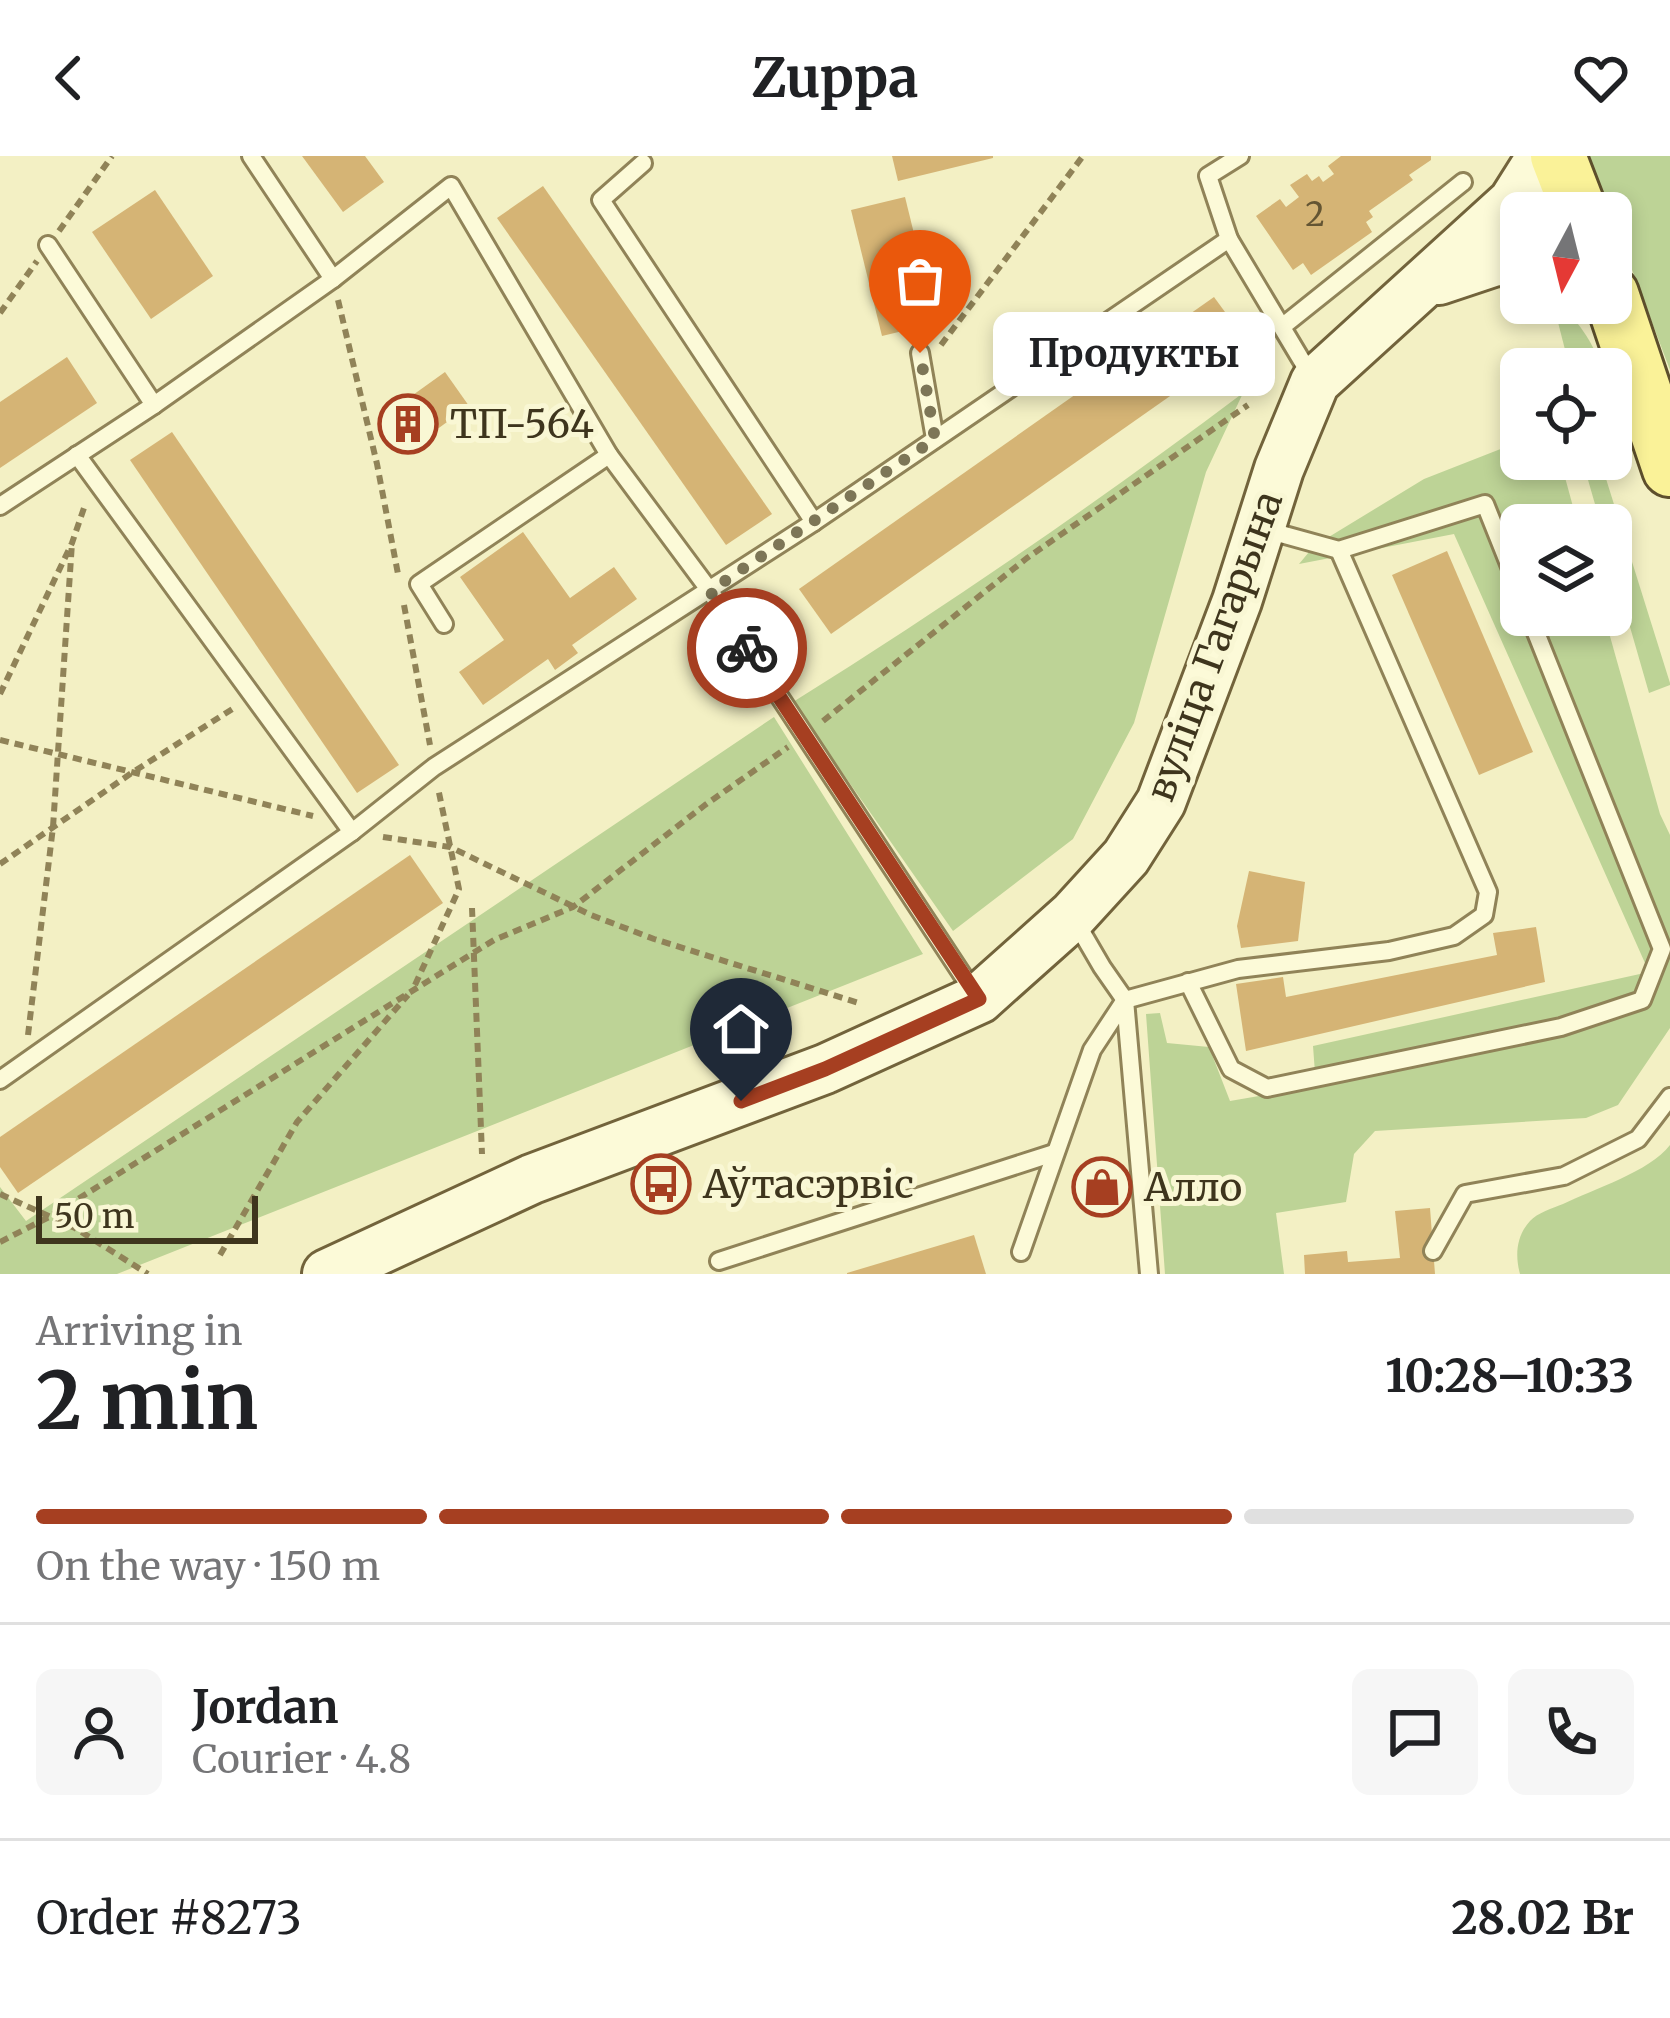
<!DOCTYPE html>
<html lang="en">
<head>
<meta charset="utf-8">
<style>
  :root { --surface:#fff; --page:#f6f6f6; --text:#202124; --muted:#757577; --line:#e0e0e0; --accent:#a63f21 }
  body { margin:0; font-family:Merriweather,serif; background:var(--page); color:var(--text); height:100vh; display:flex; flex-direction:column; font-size:45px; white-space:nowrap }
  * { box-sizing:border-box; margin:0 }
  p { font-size:39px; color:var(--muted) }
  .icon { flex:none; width:66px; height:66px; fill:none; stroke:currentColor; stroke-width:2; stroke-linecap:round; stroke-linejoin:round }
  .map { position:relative; height:1118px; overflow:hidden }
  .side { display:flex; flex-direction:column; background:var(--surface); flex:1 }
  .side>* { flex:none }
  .needle { width:78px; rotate:187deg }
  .controls { position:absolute; left:1500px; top:36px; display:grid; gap:24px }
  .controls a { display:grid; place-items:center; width:132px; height:132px; border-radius:18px; background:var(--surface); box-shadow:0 6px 18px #0003; font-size:60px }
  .scale { position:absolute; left:36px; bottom:30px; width:222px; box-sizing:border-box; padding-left:12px; border:6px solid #3e351d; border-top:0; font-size:33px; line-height:42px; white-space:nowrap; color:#3e351d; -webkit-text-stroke:9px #f9f7d4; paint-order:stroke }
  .pin { position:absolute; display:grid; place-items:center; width:102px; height:102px; color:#fff; margin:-123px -51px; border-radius:50% 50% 50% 0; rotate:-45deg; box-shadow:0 0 12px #0007 }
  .pin .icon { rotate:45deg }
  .courier { position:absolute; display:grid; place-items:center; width:120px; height:120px; margin:-60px; border:9px solid #a63f21; border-radius:50%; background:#fff; color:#222; box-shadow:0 3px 15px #0007 }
  .bubble { position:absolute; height:84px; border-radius:18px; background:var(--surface); box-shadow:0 6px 18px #0003; font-size:39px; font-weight:700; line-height:84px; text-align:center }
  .head em { font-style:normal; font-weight:700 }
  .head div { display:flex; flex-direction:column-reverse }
  .head { display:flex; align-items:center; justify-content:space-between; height:204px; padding:0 36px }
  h1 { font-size:78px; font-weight:700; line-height:90px }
  .bar { display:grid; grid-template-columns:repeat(4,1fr); gap:18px 12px; align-content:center; height:144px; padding:0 36px }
  .bar i { height:15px; border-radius:9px; background:var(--line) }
  .bar .selected { background:var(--accent) }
  .bar p { grid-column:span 4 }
  .line { display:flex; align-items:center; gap:30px; padding:0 36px; border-top:3px solid var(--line) }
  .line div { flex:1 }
  .round { display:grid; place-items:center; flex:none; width:126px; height:126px; border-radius:18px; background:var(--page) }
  header { display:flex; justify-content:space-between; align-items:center; height:156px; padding:0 36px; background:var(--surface); font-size:54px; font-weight:700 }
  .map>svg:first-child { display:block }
  .green { fill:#bdd396 }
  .building { fill:#d5b475 }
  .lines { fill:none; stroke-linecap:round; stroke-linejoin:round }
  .lane-casing { stroke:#908358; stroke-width:22 }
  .secondary-casing { stroke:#72633b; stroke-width:54 }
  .primary-casing { stroke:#5d4f2c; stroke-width:60 }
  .path { stroke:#908358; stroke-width:6; stroke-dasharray:9 6; stroke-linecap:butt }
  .lane { stroke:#fcfad8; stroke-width:16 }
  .secondary { stroke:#fcfad8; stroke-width:48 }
  .primary { stroke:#faf298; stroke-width:54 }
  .done { stroke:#7d7657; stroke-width:12; stroke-dasharray:0 21.6 }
  .route { stroke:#a63f21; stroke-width:15 }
  .labels { text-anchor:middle; stroke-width:10; stroke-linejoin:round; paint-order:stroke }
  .number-label { font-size:33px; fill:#645533 }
  .poi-label { font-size:39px; fill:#3e351d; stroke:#f9f7d4; text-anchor:start }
  .street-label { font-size:39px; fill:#3e351d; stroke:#f9f7d4 }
</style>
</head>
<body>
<header><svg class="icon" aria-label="back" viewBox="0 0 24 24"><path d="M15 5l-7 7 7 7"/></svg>Zuppa<svg class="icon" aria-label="heart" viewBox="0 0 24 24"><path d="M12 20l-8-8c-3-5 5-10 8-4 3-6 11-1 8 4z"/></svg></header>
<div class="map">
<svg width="1670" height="1118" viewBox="0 0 1670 1118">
  <rect width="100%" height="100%" fill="#f3f0c4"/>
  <g class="green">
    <polygon points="1589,0 1670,0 1670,214"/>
    <path d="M1553,147C1578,160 1592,187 1603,213H1570Z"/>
    <path d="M1243,237L1206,316L1134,567L1073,683L953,775L793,546C947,450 1098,346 1243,237Z"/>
    <polygon points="1521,285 1521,303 1560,303 1578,369 1521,369 1521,459 1604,459 1660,658 1670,679 1670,872 1618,949 1586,962 1375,975 1354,998 1346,1046 1276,1057 1284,1118 1165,1118 1146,858 1160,857 1167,887 1209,891 1230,945 1316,930 1313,890 1649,816 1454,378 1299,408 1314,390 1424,323"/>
    <polygon points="1582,303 1596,303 1602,310 1670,527 1670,529 1649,537 1611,405 1611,369 1601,369"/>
    <polygon points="774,561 923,798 117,1118 0,1118 0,1031 26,1065"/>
    <path d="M1670,989V1118H1520C1515,1100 1516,1080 1530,1065C1537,1057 1553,1052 1563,1048C1594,1033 1649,1016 1670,989Z"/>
  </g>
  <g class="building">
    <polygon points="302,0 365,0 384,26 343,56"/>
    <polygon points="892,0 993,0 993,2 898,25"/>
    <polygon points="1341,0 1431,0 1431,4 1409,19 1413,24 1369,55 1373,61 1366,66 1372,76 1311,119 1303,107 1293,114 1256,60 1280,43 1286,51 1299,41 1290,29 1307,18 1312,25 1319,20 1323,26 1334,18 1328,10"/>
    <polygon points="543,30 772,358 726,389 497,62"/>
    <polygon points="155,34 213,120 151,163 92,76"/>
    <polygon points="905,41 936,167 882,180 851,54"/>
    <polygon points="1214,141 1247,186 831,478 799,433"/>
    <polygon points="67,201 97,247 0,312 0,246"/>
    <polygon points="445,216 469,250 410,293 385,259"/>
    <polygon points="172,276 399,609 357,637 130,304"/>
    <polygon points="523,376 570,442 614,411 637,443 572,489 578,497 555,514 548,503 483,549 459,516 504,484 460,421"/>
    <polygon points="1447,395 1533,596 1479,619 1392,419"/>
    <polygon points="410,699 443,747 18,1037 0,1011 0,981"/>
    <polygon points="1249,715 1305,726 1298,785 1241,792 1237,770"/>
    <polygon points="1536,771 1545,826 1246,895 1236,828 1283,821 1286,841 1497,799 1493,777"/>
    <polygon points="1430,1052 1435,1118 1305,1118 1304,1099 1347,1095 1348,1106 1400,1102 1395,1055"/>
    <polygon points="974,1079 986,1118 847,1118 847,1117"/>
  </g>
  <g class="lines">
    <defs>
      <g id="lane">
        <polyline points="251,0 333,123 451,30 609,299 710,435 975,838"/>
        <polyline points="643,7 601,44 814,366"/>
        <polyline points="1229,83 1208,20 1240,0"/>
        <polyline points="48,89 154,249 333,123"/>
        <polyline points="1283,170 1463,26"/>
        <polyline points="920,197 935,283"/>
        <polyline points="77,299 352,676"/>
        <polyline points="0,350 154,249"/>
        <polyline points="1263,373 1339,394 1485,348 1521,438"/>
        <polyline points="444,468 419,428 609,299"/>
        <polyline points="1074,763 1102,811 1125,844 1149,1118"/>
        <polyline points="1188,826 1231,913 1267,932 1561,871 1642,844 1662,793 1529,459"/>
        <polyline points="0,924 352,676 434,611 814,366 1229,83 1314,225"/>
        <polyline points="1433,1095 1465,1038 1564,1020 1638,983 1670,941"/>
        <polyline points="1021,1096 1092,894 1125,844 1238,813 1389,795 1454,780 1484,759 1488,736 1339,394"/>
        <polyline points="719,1105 1054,997"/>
      </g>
      <g id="secondary">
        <polyline points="1439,124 1496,105 1521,106"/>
        <polyline points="327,1118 532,1023 825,913 979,843 1073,759 1126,701 1161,646 1237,445 1279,313 1315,226 1513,46 1542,0"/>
      </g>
      <g id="primary">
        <polyline points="1558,0 1580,57"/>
        <polyline points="1611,138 1670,313"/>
      </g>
    </defs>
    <use href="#lane" class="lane-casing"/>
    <use href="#secondary" class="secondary-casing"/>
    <use href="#primary" class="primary-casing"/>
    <g class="path">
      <polyline points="59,75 112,0"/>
      <polyline points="338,144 377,308 398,418"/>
      <polyline points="0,157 37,105"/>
      <polyline points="941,189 1083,0"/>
      <polyline points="404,449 430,589"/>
      <polyline points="0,538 72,387 85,349"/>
      <polyline points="823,565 1027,402 1248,249"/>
      <polyline points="0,584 313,660"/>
      <polyline points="383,681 450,691 591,759 654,783 859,847"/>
      <polyline points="0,708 133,616 234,552"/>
      <polyline points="472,752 482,998"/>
      <polyline points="415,829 459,733 438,632"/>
      <polyline points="28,879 53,671 72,387"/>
      <polyline points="0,1038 75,1072 148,1118"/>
      <polyline points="0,1086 49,1061 494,784 573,751 705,649 788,591"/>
      <polyline points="220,1099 297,966 408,839"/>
    </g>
    <use href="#lane" class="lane"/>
    <use href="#secondary" class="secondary"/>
    <use href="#primary" class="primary"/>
  </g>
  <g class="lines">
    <polyline class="done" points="747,492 710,435 935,283 920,197"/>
    <polyline class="route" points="741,945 825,913 979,843 747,492"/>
  </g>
  <defs>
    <symbol id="building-ring" viewBox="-11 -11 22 22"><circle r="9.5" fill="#f9f7d4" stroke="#a63f21" stroke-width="1.5"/><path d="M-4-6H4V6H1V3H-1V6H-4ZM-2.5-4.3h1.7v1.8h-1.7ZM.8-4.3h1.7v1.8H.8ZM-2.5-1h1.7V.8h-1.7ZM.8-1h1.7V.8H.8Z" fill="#a63f21"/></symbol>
    <symbol id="bus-ring" viewBox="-11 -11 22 22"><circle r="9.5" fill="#f9f7d4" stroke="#a63f21" stroke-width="1.5"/><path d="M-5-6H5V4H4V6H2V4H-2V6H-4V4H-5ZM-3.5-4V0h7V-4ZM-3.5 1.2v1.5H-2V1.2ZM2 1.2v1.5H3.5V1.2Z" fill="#a63f21"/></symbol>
    <symbol id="shop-ring" viewBox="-11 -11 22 22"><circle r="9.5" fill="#f9f7d4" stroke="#a63f21" stroke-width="1.5"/><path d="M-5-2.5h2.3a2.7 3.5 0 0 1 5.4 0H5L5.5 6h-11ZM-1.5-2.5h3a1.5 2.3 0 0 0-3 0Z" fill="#a63f21"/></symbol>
  </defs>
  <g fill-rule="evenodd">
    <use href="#building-ring" x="375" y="235" width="66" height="66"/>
    <use href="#bus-ring" x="628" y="995" width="66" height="66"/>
    <use href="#shop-ring" x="1069" y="998" width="66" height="66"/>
  </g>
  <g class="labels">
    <g class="number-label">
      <text x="1315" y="70">2</text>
    </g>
    <g class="poi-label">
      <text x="450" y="282">ТП-564</text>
      <text x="703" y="1042">Аўтасэрвіс</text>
      <text x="1144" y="1045">Алло</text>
    </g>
    <g class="street-label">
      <text transform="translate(1214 490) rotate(-70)" y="14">вуліца Гагарына</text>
    </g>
  </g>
</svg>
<div class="controls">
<a><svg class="needle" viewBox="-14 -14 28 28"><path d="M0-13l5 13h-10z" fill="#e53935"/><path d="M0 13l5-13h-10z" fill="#757577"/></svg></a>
<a><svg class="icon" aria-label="locate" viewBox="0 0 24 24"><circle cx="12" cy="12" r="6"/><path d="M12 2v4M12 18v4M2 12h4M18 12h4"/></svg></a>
<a><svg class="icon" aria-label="layers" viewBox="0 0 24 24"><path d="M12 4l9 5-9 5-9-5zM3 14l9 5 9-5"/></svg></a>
</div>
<div class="scale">50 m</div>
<div class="pin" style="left:920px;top:197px;background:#ea580c"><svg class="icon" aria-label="bag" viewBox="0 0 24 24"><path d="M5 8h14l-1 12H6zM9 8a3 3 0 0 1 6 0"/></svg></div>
<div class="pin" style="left:741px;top:945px;background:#1f2937"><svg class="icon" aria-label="home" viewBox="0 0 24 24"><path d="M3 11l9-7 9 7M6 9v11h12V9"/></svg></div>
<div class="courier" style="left:747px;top:492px"><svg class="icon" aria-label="bike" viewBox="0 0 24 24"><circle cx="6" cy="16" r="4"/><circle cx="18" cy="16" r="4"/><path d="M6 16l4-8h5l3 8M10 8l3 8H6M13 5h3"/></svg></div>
<div class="bubble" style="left:993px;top:156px;width:282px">Продукты</div>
</div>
<section class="side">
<div class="head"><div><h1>2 min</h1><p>Arriving in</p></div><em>10:28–10:33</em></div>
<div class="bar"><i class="selected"></i><i class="selected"></i><i class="selected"></i><i></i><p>On the way · 150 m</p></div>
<div class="line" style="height:216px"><a class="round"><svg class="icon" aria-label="person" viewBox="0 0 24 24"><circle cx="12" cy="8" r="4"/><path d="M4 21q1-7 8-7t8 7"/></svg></a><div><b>Jordan</b><p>Courier · 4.8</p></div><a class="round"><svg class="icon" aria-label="chat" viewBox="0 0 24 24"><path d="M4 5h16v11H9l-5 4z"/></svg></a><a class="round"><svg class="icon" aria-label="phone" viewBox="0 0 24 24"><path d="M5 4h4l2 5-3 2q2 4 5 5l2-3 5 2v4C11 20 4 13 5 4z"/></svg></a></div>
<div class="line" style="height:156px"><div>Order #8273</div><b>28.02 Br</b></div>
</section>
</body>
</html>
